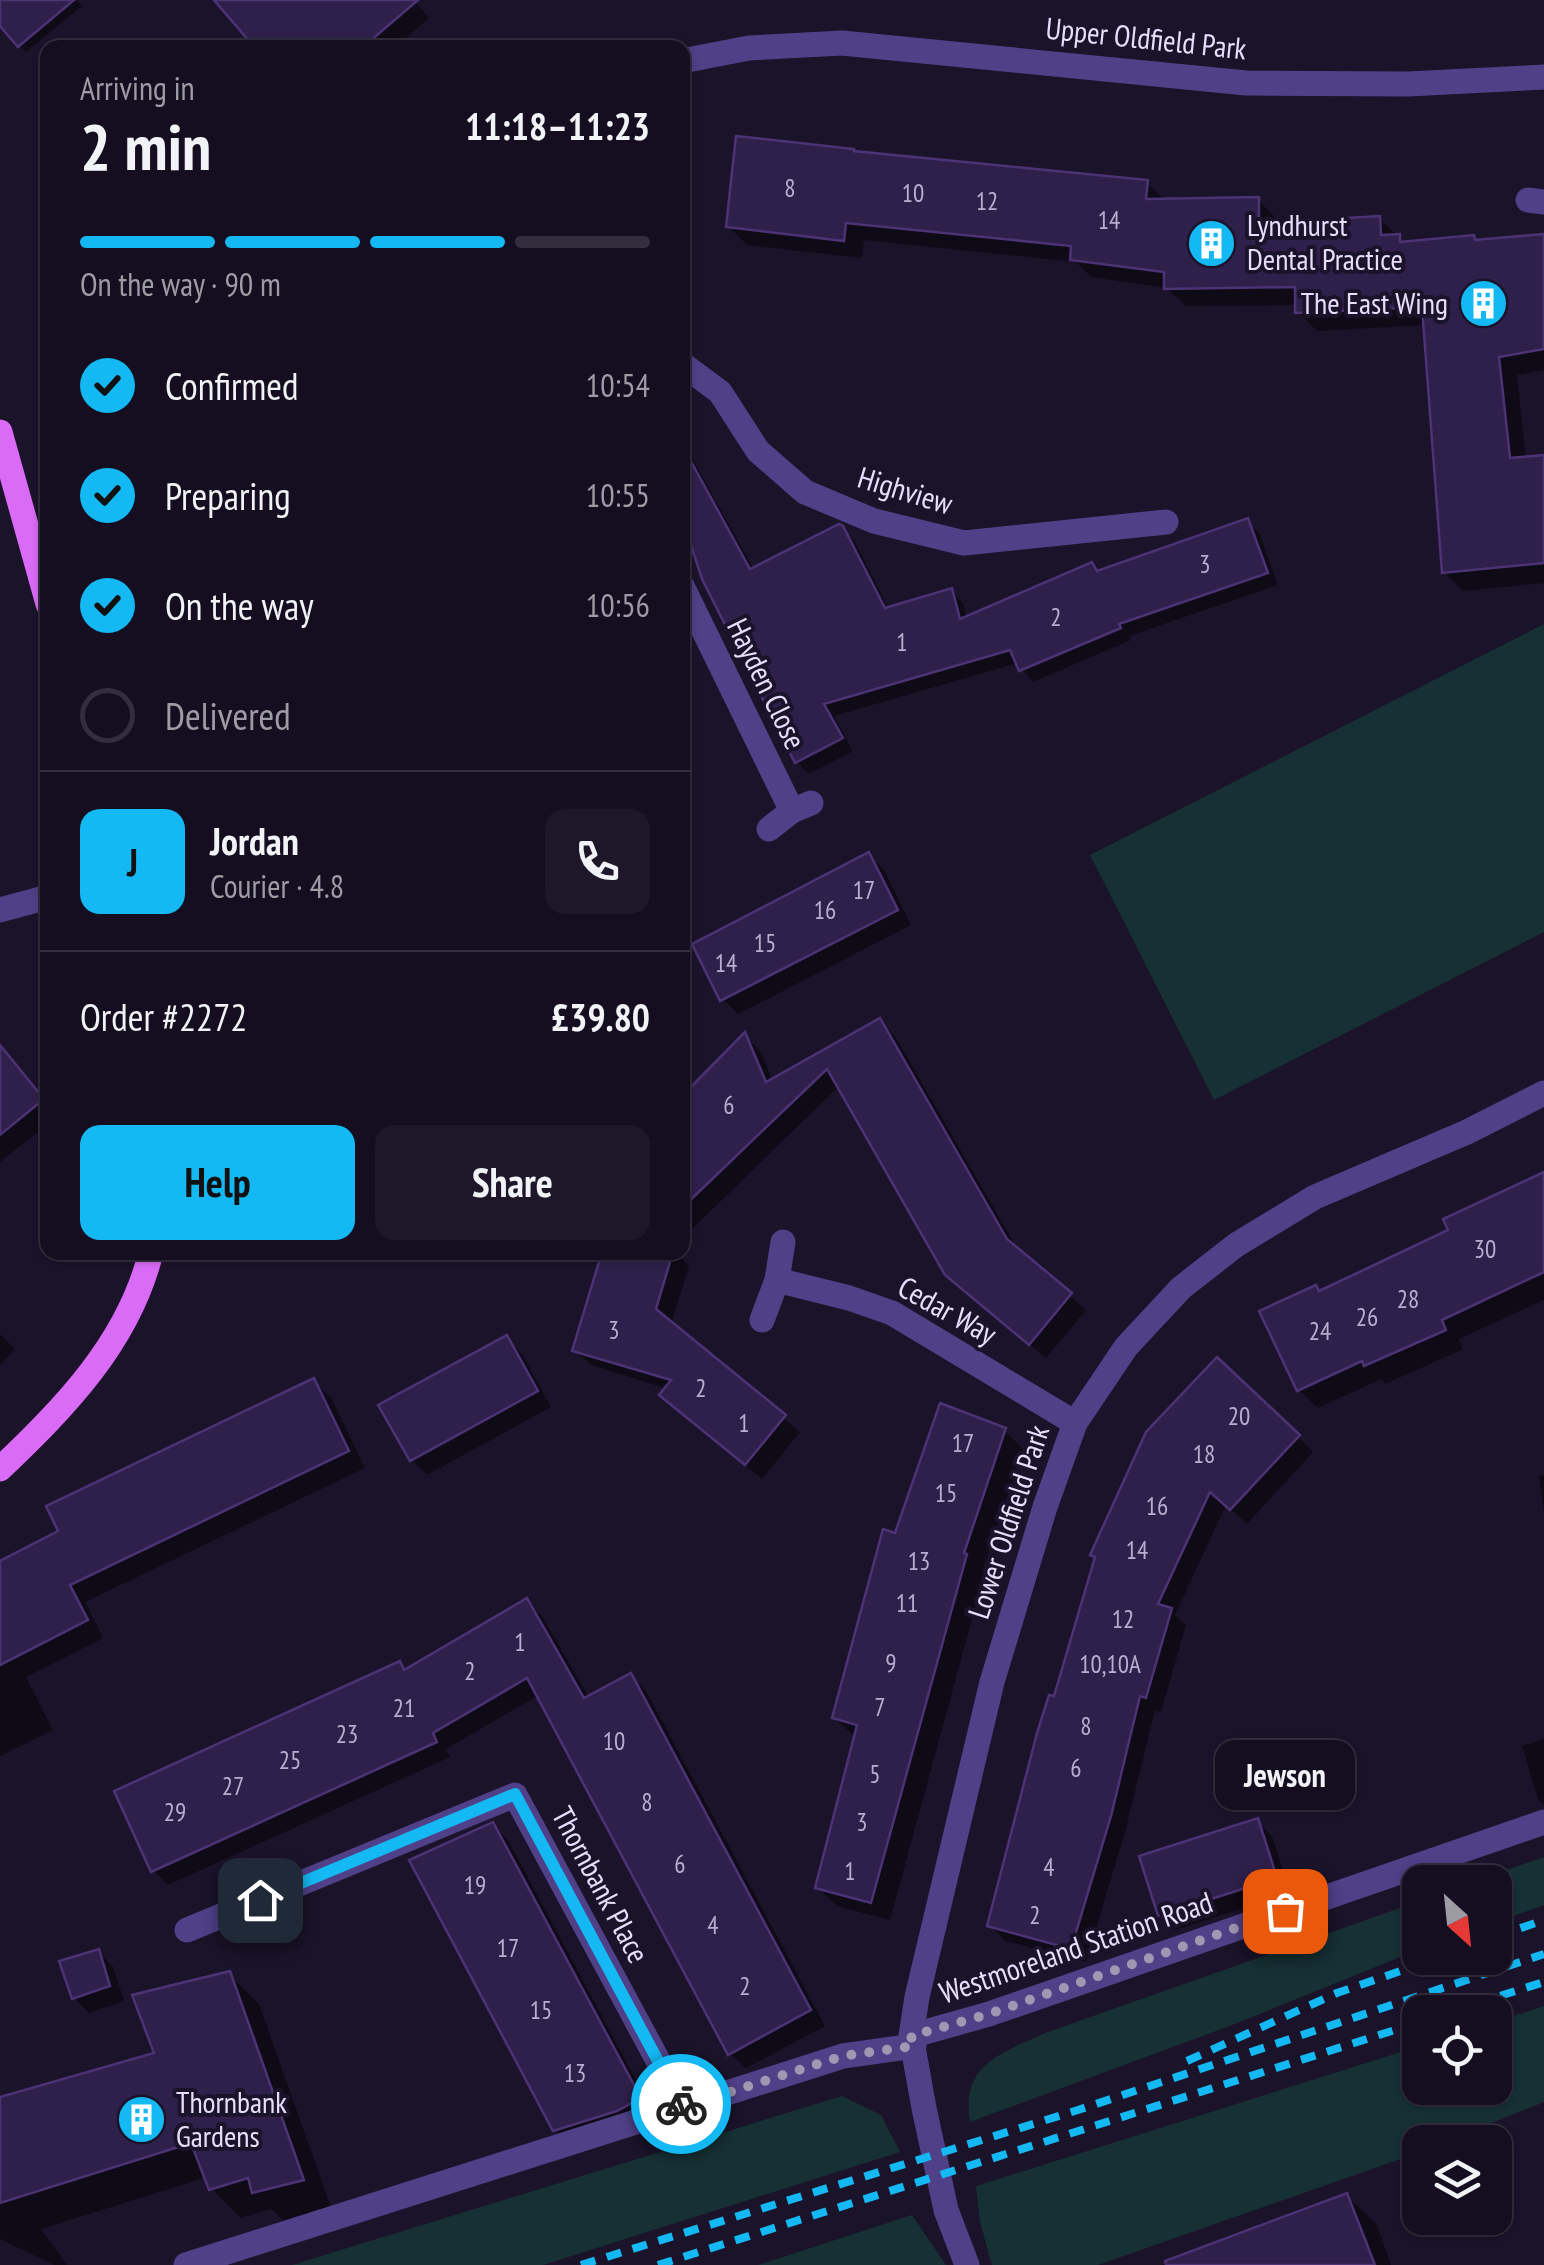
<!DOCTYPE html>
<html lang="en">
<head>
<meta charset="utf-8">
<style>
  :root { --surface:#140e20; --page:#1d1729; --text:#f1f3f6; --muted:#9d9ca5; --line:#332e3e; --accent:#14b8f3 }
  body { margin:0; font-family:"PT Sans Narrow",sans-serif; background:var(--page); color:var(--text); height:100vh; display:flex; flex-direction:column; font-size:38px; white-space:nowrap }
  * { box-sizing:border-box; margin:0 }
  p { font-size:32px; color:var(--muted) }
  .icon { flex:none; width:55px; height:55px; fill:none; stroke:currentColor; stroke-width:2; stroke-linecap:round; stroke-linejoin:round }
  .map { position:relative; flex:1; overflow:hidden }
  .details { position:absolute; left:40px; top:40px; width:650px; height:1220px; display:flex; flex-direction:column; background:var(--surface); border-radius:20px; box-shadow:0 2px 8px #0004,0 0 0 2px var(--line) }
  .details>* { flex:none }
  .needle { width:65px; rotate:153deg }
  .controls { position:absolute; left:1402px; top:1865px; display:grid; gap:20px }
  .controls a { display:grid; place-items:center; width:110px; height:110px; border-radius:20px; background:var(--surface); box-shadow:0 2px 8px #0004,0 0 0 2px var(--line); font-size:50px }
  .pin { position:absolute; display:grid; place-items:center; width:85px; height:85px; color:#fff; margin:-42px; border-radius:20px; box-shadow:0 5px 15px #0006 }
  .courier { position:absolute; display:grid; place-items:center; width:100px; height:100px; margin:-50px; border:8px solid #14b8f3; border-radius:50%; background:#fff; color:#222; box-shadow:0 2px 12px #0007 }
  .bubble { position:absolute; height:70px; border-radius:20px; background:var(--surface); box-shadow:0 2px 8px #0004,0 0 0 2px var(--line); font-size:32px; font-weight:600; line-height:70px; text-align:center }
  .summary em { font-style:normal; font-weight:600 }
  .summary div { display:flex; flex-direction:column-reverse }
  .summary { display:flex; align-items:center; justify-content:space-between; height:170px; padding:0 40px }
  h1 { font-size:65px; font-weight:600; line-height:75px }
  .bar { display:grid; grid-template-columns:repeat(4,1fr); gap:15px 10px; align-content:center; height:120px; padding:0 40px }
  .bar i { height:12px; border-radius:8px; background:var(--line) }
  .bar .selected { background:var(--accent) }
  .bar p { grid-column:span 4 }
  .line { display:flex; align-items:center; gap:25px; padding:0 40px; border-top:2px solid var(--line) }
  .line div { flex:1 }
  .round { display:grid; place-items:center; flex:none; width:105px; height:105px; border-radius:20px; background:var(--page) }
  ol { padding:0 40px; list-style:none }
  li { display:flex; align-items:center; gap:30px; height:110px }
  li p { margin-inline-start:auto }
  li .icon { padding:10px; border-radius:50%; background:var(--accent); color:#111; stroke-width:4 }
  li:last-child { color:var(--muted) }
  li i { width:55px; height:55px; border:5px solid var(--line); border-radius:50% }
  .button { display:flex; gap:20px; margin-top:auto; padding:20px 40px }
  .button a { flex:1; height:115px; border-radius:20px; background:var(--accent); color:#111; font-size:40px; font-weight:600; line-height:115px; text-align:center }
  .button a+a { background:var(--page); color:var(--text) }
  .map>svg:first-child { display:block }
  .green { fill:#163034 }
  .shadow { fill:#0007 }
  .building { fill:#2f204b; stroke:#4b3375; stroke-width:2.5 }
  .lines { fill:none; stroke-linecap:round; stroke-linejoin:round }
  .minor { stroke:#4f4087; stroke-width:25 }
  .major { stroke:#da6bf7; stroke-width:25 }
  .rail { stroke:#14b8f3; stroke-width:8; stroke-dasharray:15 12; stroke-linecap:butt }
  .done { stroke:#a097b3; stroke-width:10; stroke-dasharray:0 18 }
  .route { stroke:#14b8f3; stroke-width:12 }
  .labels { text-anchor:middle; stroke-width:8; stroke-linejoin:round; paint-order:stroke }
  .number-label { font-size:25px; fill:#b9aed0 }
  .street-label { font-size:30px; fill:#e7defd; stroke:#1b132a }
  .poi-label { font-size:30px; fill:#e7defd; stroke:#1b132a; text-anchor:start }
</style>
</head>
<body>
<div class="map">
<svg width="1544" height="2265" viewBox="0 0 1544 2265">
  <rect width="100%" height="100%" fill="#1b132a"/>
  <g class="green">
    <polygon points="1544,624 1544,932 1214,1100 1090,855"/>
    <polygon points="1544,1857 1544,1905 1495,1923 1495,1882 1472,1882"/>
    <path d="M1420,1901V1949L1235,2024L970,2122C960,2064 1002,2053 1045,2033Z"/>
    <polygon points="1544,2006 1544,2102 1444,2142 1420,2142 1420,2152 1415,2154 1098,2265 992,2265 980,2222 976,2186 1420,2046 1420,2088 1495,2088 1495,2022"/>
    <polygon points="842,2096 881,2115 900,2152 543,2265 292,2265"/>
    <polygon points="912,2215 946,2265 758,2265"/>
  </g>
  <g class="shadow">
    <polygon points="9,0 77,0 82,6 26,52 0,22 0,7"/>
    <polygon points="234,0 414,0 429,18 395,48 258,48"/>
    <polygon points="853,151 1147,183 1166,201 1258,200 1276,218 1276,225 1379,219 1406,244 1473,238 1478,242 1544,237 1544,370 1517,375 1526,460 1544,458 1544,583 1463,591 1444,572 1426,325 1317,331 1298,312 1298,305 1186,306 1167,288 1091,277 1076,262 864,240 862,258 747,245 728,226"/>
    <polygon points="682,440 754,570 841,528 854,540 889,609 951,591 963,603 967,619 1092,565 1100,573 1247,521 1259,533 1278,585 1129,636 1131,640 1033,682 1018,663 834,716 853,751 809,774 797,762 705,578 682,510"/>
    <polygon points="869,855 884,870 911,925 738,1014 723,999"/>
    <polygon points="879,1021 895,1036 1019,1252 1086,1310 1046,1358 964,1290 839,1086 682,1239 682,1099 745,1036 760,1051 773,1081"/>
    <polygon points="0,1044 48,1104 48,1124 0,1162"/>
    <polygon points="1544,1189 1544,1300 1459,1339 1463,1349 1385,1384 1381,1379 1318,1408 1299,1390 1320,1293"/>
    <polygon points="605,1252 675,1252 689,1266 671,1324 800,1432 762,1479 678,1410 668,1389 591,1365 575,1350"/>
    <polygon points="0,1334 15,1349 0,1365"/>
    <polygon points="507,1338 522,1354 551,1407 427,1475 412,1460"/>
    <polygon points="314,1381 331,1398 365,1468 85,1602 103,1638 26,1677 53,1730 0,1756 0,1564 61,1532"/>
    <polygon points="1004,1430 1023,1449 982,1573 984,1575 890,1920 837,1906 818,1888 856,1737 834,1718 896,1536"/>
    <polygon points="1298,1437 1313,1452 1247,1524 1226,1505 1175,1615 1186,1625 1161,1712 1155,1710 1125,1832 1086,1962 1005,1941 990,1925 1098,1559"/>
    <polygon points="1544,1475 1544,1512 1539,1476"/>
    <polygon points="527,1601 542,1616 589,1698 631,1676 646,1691 825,2026 746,2068 730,2053 539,1695 446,1749 450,1757 168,1885 153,1870 399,1664 406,1671"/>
    <polygon points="1544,1739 1544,1805 1538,1799 1522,1746"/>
    <polygon points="1257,1821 1272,1836 1290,1893 1176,1930 1160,1915"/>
    <polygon points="493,1825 508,1840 654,2114 571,2145 555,2130"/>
    <polygon points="98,1951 113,1967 124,2001 89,2013 74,1998"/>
    <polygon points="229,1974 259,2004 332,2210 284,2221 271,2209 241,2218 211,2188 207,2177 41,2229 67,2265 54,2265 0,2239 0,2100 157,2055"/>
    <polygon points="1347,2196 1377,2225 1391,2265 1162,2265"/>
  </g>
  <g class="building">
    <polygon points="0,0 74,0 18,47 0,26"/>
    <polygon points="214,0 418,0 362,48 255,48"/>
    <polygon points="736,136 854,149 854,151 1148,180 1146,199 1259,197 1259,223 1380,216 1381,235 1400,234 1400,242 1474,235 1475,240 1544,234 1544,349 1499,357 1510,458 1544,455 1544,563 1442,573 1422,307 1295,313 1295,287 1164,289 1164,272 1070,260 1071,246 846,223 844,241 726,227"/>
    <polygon points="682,445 750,569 839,524 843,526 885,608 952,588 960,619 1092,562 1097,571 1248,518 1268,573 1119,624 1121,628 1019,671 1010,650 824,704 843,738 795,763 702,579 682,518"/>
    <polygon points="869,852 898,910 720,1001 692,944"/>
    <polygon points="880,1018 1007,1239 1072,1293 1029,1345 945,1275 827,1069 682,1208 682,1096 745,1032 766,1082"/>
    <polygon points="0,1045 44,1099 0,1135"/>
    <polygon points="1544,1172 1544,1272 1442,1320 1446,1330 1364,1366 1362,1361 1297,1391 1259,1311 1316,1285 1319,1291 1370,1267 1448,1230 1443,1219"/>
    <polygon points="602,1252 673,1252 656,1309 786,1415 745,1465 659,1395 671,1380 572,1351"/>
    <polygon points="507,1335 538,1391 410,1461 378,1405"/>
    <polygon points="1217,1357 1300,1435 1230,1510 1210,1492 1158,1604 1172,1608 1146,1698 1140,1696 1111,1816 1071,1949 987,1926 1037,1733 1049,1695 1054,1696 1095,1557 1090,1555 1146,1432"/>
    <polygon points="314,1378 349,1451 70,1585 88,1620 0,1665 0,1561 58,1531 46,1506"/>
    <polygon points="940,1403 1006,1428 964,1553 967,1554 871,1903 815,1888 857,1725 832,1718 883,1529 895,1533"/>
    <polygon points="527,1598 584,1698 631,1673 811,2010 728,2055 527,1678 433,1733 437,1742 151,1872 114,1791 400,1661 404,1670"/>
    <polygon points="1258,1818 1277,1878 1158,1916 1139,1856"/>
    <polygon points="493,1822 641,2098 617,2111 553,2131 409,1860"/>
    <polygon points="99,1949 110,1986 72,1999 59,1961"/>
    <polygon points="230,1971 304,2180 252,2193 248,2178 209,2190 191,2143 0,2203 0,2097 154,2053 132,1995"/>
    <polygon points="1347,2193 1375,2265 1166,2265 1165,2261"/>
  </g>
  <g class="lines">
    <g class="minor">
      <polyline points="682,61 749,48 842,43 1246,83 1408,84 1544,77"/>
      <polyline points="1528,200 1544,202"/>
      <polyline points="682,364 720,392 758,451 805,492 874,521 964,543 1166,522"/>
      <polyline points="682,586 792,811"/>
      <polyline points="769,829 792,811 811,803"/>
      <polyline points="0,910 48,897"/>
      <polyline points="777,1280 849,1298 892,1313 1075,1423"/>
      <polyline points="762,1320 777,1280 783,1242"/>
      <polyline points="187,1930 515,1795 683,2107"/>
      <polyline points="911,2036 989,2014 1544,1822"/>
      <polyline points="186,2265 843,2056 914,2046"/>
      <polyline points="967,2265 946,2210 924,2108 911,2036 917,1997 992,1682 1045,1507 1075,1423 1126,1347 1181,1288 1236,1245 1315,1197 1467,1132 1544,1093"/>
    </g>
    <g class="major">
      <polyline points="0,432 48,604"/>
      <path d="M0,1469C65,1407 129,1342 151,1252"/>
    </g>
    <g class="rail">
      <polyline points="1495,1937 1544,1920"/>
      <polyline points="1449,2012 1544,1982"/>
      <polyline points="1187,2061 1337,1993 1438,1958"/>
      <polyline points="581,2265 1078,2110 1544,1954"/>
      <polyline points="658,2265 1420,2022"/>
    </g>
  </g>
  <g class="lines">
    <polyline class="done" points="681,2104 683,2107 843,2056 914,2046 911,2036 989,2014 1285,1911"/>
    <polyline class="route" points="260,1900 515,1794 681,2104"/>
  </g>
  <defs>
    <symbol id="building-disc" viewBox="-11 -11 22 22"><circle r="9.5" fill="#14b8f3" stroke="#1b132a"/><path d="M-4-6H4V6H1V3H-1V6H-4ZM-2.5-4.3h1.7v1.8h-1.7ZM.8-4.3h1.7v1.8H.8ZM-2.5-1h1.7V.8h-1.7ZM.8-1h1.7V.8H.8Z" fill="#fff"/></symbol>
  </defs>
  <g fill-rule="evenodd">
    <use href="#building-disc" x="1184" y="216" width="55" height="55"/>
    <use href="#building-disc" x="1456" y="276" width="55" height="55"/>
    <use href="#building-disc" x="114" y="2092" width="55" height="55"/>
  </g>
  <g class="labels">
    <g class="number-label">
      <text x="790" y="197">8</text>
      <text x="913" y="202">10</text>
      <text x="987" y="210">12</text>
      <text x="1109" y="229">14</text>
      <text x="1205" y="573">3</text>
      <text x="1056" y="626">2</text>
      <text x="902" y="651">1</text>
      <text x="864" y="899">17</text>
      <text x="825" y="919">16</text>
      <text x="765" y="952">15</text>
      <text x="726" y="972">14</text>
      <text x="729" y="1114">6</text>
      <text x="1485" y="1258">30</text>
      <text x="1408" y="1308">28</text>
      <text x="1367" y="1326">26</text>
      <text x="614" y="1339">3</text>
      <text x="1320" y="1340">24</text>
      <text x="701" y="1397">2</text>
      <text x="1239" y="1425">20</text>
      <text x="744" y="1432">1</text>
      <text x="963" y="1452">17</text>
      <text x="1204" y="1463">18</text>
      <text x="946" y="1502">15</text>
      <text x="1157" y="1515">16</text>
      <text x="1137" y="1559">14</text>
      <text x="919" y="1570">13</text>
      <text x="907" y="1612">11</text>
      <text x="1123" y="1628">12</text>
      <text x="520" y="1651">1</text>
      <text x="891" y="1672">9</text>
      <text x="1110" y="1673">10,10A</text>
      <text x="470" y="1680">2</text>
      <text x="880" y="1716">7</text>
      <text x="404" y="1717">21</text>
      <text x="1086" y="1735">8</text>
      <text x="347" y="1743">23</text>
      <text x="614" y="1750">10</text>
      <text x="290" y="1769">25</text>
      <text x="1076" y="1777">6</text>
      <text x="875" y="1783">5</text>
      <text x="233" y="1795">27</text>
      <text x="647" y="1811">8</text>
      <text x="175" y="1821">29</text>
      <text x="862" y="1831">3</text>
      <text x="680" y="1873">6</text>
      <text x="1049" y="1876">4</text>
      <text x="850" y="1880">1</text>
      <text x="475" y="1894">19</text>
      <text x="1035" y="1924">2</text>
      <text x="713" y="1934">4</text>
      <text x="508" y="1957">17</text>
      <text x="745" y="1995">2</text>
      <text x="541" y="2019">15</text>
      <text x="575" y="2082">13</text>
    </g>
    <g class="street-label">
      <text transform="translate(1146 39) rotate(6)" y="10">Upper Oldfield Park</text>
      <text transform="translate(905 491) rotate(17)" y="10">Highview</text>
      <text transform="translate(766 684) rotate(64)" y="10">Hayden Close</text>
      <text transform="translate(947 1311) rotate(29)" y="10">Cedar Way</text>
      <text transform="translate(1009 1522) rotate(-72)" y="10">Lower Oldfield Park</text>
      <text transform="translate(600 1885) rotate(62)" y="10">Thornbank Place</text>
      <text transform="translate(1076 1948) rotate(-19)" y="10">Westmoreland Station Road</text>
    </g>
    <g class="poi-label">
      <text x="1247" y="236">Lyndhurst<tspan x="1247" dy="34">Dental Practice</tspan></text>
      <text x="1448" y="314" text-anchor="end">The East Wing</text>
      <text x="176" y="2113">Thornbank<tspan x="176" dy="34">Gardens</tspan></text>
    </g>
  </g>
</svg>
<div class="controls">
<a><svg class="needle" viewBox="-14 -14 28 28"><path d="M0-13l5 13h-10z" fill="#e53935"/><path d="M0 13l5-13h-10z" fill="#9d9ca5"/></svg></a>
<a><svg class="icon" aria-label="locate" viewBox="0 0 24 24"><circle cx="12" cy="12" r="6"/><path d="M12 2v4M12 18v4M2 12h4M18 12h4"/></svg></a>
<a><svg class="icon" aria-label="layers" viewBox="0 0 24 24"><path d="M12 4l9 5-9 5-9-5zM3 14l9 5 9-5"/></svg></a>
</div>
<div class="pin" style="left:1285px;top:1911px;background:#ea580c"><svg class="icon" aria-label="bag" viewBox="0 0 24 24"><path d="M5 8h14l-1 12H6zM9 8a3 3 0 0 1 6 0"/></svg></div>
<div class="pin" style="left:260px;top:1900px;background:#1f2937"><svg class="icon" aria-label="home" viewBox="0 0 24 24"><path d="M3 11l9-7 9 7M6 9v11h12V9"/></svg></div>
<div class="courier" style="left:681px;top:2104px"><svg class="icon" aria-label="bike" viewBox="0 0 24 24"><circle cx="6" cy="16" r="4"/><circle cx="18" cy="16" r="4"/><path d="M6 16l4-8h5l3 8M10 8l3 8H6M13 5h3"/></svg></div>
<div class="bubble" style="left:1215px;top:1740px;width:140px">Jewson</div>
<section class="details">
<div class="summary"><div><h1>2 min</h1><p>Arriving in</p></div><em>11:18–11:23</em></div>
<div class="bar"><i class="selected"></i><i class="selected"></i><i class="selected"></i><i></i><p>On the way · 90 m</p></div>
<ol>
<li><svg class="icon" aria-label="check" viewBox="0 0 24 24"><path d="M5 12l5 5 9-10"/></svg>Confirmed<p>10:54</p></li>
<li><svg class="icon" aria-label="check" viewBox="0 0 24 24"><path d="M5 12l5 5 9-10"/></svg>Preparing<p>10:55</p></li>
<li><svg class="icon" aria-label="check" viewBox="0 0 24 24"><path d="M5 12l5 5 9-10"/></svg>On the way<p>10:56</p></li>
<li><i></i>Delivered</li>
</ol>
<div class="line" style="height:180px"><b class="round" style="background:var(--accent);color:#111">J</b><div><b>Jordan</b><p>Courier · 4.8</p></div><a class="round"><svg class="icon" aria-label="phone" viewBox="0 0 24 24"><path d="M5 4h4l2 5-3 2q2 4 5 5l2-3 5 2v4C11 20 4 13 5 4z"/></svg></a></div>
<div class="line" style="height:130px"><div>Order #2272</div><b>£39.80</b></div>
<div class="button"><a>Help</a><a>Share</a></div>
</section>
</div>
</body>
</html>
